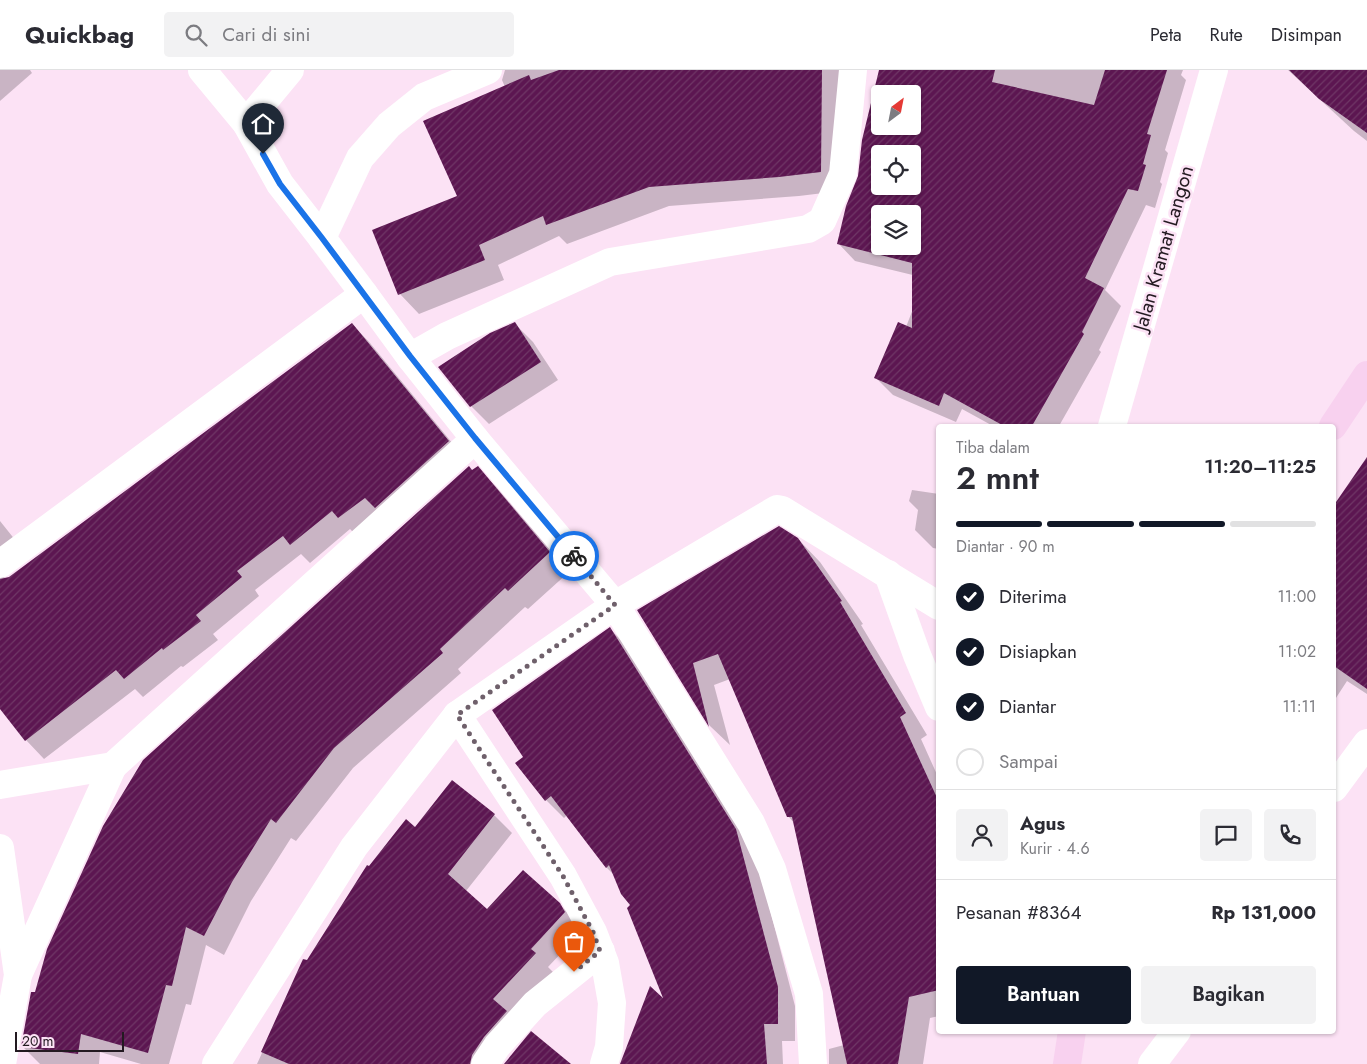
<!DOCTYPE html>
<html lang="id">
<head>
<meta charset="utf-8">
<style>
  :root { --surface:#fff; --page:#f2f2f3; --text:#2b2b33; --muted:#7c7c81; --line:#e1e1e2; --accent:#111827 }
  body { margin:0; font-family:Jost,sans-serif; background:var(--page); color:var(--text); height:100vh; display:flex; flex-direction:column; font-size:19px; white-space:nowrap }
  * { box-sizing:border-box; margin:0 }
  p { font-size:16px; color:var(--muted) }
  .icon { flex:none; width:28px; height:28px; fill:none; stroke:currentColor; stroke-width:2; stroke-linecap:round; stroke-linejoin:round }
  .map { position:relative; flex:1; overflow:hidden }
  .drawer { position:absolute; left:936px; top:354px; width:400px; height:610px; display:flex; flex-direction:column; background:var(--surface); border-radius:5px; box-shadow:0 1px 4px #0004 }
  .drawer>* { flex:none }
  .needle { width:32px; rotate:32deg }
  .fabs { position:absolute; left:871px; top:15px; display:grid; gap:10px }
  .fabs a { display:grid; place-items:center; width:50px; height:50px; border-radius:5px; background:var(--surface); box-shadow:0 1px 4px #0004; font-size:25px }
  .scale { position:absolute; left:15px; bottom:12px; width:109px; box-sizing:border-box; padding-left:5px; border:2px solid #231a21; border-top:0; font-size:14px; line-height:18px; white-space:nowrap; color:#231a21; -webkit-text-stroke:4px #fce2f5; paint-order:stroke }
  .pin { position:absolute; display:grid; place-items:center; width:42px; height:42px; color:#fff; margin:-51px -21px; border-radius:50% 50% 50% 0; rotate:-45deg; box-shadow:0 0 5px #0007 }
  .pin .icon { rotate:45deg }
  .courier { position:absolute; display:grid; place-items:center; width:50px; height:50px; margin:-25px; border:4px solid #1a73e8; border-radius:50%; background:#fff; color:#222; box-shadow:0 1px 6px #0007 }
  .headline em { font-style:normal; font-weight:600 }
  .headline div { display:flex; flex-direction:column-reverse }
  .headline { display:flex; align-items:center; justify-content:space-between; height:85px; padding:0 20px }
  h1 { font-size:32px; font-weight:600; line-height:38px }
  .bar { display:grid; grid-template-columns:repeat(4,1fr); gap:8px 5px; align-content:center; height:60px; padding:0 20px }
  .bar i { height:6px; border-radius:4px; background:var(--line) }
  .bar .active { background:var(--accent) }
  .bar p { grid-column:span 4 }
  .line { display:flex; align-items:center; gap:12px; padding:0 20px; border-top:1px solid var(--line) }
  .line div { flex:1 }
  .round { display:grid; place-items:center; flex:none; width:52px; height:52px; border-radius:5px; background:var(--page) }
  ol { padding:0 20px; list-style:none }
  li { display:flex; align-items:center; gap:15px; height:55px }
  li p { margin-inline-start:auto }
  li .icon { padding:5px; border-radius:50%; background:var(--accent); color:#fff; stroke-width:4 }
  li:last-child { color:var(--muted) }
  li i { width:28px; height:28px; border:2px solid var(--line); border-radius:50% }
  .action { display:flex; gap:10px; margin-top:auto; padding:10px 20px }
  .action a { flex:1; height:58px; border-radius:5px; background:var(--accent); color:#fff; font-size:20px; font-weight:600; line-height:58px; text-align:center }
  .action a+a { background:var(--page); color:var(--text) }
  header { display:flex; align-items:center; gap:30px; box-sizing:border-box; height:70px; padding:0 25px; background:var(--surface); border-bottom:1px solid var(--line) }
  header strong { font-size:24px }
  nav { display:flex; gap:28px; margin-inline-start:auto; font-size:18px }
  .search { width:350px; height:45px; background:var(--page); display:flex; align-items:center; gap:12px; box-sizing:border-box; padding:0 18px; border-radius:5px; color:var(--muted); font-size:19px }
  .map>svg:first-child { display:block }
  .shadow { fill:#0003; fill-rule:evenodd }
  .building { fill:url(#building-hatch); fill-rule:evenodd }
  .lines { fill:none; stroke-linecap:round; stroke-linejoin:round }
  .minor { stroke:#fff; stroke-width:28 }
  .major { stroke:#f8d1ef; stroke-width:28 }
  .done { stroke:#6f606b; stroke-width:5; stroke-dasharray:0 9 }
  .route { stroke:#1a73e8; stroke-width:6 }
  .labels { text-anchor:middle; stroke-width:5; stroke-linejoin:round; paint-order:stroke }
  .street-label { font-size:20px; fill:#231a21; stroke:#fce2f5 }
</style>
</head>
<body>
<header>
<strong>Quickbag</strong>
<div class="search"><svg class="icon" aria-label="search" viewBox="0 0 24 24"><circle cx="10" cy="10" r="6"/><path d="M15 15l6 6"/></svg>Cari di sini</div>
<nav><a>Peta</a><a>Rute</a><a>Disimpan</a></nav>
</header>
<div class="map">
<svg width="1367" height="994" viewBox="0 0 1367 994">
  <defs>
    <pattern id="building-hatch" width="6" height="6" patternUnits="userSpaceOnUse" patternTransform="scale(1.25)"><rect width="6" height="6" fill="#5c1651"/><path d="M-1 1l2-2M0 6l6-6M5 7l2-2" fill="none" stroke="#6f3766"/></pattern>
  </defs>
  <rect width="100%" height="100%" fill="#fce2f5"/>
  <g class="shadow">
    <polygon points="0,0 30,0 32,3 0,31"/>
    <polygon points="505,0 841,0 840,121 799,126 669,136 567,174 559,166 498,195 504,210 419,244 400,224 459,126 505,17 502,10"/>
    <path d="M880,0H1183L1181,5L1186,10L1165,80L1168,83L1160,112L1162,114L1155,138L1146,135L1105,220L1121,236L1099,280L1101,282L1059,356H993L962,339L956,352L893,325L876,308L906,257L925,208L855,191L838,173L860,106ZM880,24H912V56H880ZM880,84H912V116H880ZM880,144H912V176H880Z"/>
    <polygon points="1288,0 1367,0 1367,71 1354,61"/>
    <polygon points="352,254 370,273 467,391 357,466 350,459 310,493 301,484 255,520 259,526 213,564 218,570 183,597 181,596 143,627 135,619 44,689 26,670 0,637 0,451 28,486 9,500 3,510 10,508"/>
    <polygon points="515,254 533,272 558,310 489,354 471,336"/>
    <polygon points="478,398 497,418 569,502 528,539 525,537 458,599 461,603 353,698 296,771 291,768 251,831 224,885 206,875 191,935 186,934 169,994 141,994 100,982 99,994 40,994 22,976 35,924 473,401"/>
    <polygon points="1367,398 1367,624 1347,611 1334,631 1334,438 1355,407"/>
    <polygon points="912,420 939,424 939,479 933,478 915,460 918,440 909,431"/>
    <polygon points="798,469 820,492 863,554 861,555 927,665 921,669 939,709 939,946 930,948 923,994 829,994 829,979 844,975 794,753 788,746 730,609 714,615 730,675 710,656 638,541"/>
    <polygon points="610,559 628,577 754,778 795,936 795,971 782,971 783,994 624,994 666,932 632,835 615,806 607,798 567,745 564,748 546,730 524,688"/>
    <polygon points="452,712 494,745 512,763 466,821 487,841 559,834 578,853 582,861 548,897 553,902 512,947 496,994 257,994 304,890 307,892 369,798 415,759"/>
  </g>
  <g class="building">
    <polygon points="559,0 822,0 821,102 779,107 649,117 546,155 543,146 479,175 485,190 398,225 372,160 457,126 423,51 529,5 531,10"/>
    <path d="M879,0H995L992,12L1094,35L1105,0H1167L1147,64L1151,65L1143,94L1146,95L1138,121L1128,119L1085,208L1104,218L1082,262L1084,264L1032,356H1004L944,323L939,336L874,308L898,252L912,258V193L837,174L846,136L858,106L862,70ZM880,24H912V56H880ZM880,84H912V116H880ZM880,144H912V176H880Z"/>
    <polygon points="1289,0 1367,0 1367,63 1319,29"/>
    <polygon points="515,252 541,292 470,337 438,297 490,263"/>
    <polygon points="352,253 449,371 375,438 365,428 338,448 332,441 290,475 283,466 237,501 242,507 196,545 201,551 163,580 162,578 124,609 116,600 25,671 0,639 0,509 9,507"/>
    <polygon points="1367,387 1367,619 1334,596 1334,435"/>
    <polygon points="469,396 472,400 478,396 550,482 508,521 505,518 440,579 443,583 334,678 276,753 271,749 232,812 204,866 186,857 172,916 166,915 148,983 81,964 78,984 21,977 31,922 35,922 47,879 103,756 143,690"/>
    <polygon points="779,456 798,468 842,531 840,532 906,643 900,647 939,732 939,920 909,927 898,994 847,994 792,747 787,747 718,584 693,593 709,657 637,540"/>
    <polygon points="610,557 736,759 778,917 778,954 764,954 767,994 620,994 650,916 663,928 627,838 630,835 621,824 609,795 606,798 551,726 545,731 515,693 523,687 492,640"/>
    <polygon points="452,710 495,744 448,804 487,839 523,800 560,833 565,842 531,879 536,883 493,929 507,941 484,967 472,985 470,994 289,994 261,982 303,889 307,890 367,795 369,796 406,749 415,757"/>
    <polygon points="531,961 571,994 504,994"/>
  </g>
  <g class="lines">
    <g class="minor">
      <polyline points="202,0 246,53"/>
      <polyline points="290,0 246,53 280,114 322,168"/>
      <polyline points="364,224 322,168 360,88 389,55 424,27 488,0"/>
      <polyline points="410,287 447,266 610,192 808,159 822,151 843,104 853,0"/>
      <polyline points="1112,356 1214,0"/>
      <polyline points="0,494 364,224 410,287 475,369 615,535 751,753 772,799 809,924 813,994"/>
      <polyline points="888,504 917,585 939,637"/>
      <polyline points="457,645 563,806 593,862 605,893 612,933 609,977 604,994"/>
      <polyline points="0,715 113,696 475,369"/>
      <polyline points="1334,718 1367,673"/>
      <polyline points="0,778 18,905 2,994"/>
      <polyline points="18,905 113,696"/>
      <polyline points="216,994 354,777 457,645 615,535 777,439 782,440 939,536"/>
      <polyline points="485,994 497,976 535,934 601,881"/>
      <polyline points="1152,994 1177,961"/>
    </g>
    <g class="major">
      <polyline points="1333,356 1367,305"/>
      <polyline points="1067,994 1072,961"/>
    </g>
  </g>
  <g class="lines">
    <polyline class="done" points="574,486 615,535 457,645 563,806 593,862 600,881 574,902"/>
    <polyline class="route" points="263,84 280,114 322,168 410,286 475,368 574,486"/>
  </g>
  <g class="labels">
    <g class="street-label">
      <text transform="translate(1163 178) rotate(-74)" y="7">Jalan Kramat Langon</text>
    </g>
  </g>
</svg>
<div class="fabs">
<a><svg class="needle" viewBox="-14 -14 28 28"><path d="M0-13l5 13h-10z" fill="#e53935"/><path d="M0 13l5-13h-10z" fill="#7c7c81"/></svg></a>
<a><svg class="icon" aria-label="locate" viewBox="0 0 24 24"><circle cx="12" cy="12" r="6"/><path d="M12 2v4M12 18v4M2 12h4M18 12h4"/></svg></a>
<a><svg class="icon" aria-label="layers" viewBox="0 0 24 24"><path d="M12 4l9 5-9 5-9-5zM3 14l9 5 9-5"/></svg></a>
</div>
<div class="scale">20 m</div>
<div class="pin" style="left:574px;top:902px;background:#ea580c"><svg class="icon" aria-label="bag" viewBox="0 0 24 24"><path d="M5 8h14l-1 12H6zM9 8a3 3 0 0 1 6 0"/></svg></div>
<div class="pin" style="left:263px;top:84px;background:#1f2937"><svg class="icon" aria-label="home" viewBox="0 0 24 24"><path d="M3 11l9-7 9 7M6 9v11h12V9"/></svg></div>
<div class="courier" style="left:574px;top:486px"><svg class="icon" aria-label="bike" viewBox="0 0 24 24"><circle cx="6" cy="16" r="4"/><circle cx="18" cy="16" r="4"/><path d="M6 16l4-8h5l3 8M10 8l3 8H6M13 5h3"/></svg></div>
<section class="drawer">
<div class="headline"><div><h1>2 mnt</h1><p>Tiba dalam</p></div><em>11:20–11:25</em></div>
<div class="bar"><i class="active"></i><i class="active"></i><i class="active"></i><i></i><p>Diantar · 90 m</p></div>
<ol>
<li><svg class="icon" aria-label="check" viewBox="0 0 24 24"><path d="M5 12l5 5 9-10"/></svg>Diterima<p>11:00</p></li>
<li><svg class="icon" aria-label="check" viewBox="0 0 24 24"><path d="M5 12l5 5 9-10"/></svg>Disiapkan<p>11:02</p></li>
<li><svg class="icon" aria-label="check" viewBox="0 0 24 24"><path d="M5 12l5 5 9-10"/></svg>Diantar<p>11:11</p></li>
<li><i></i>Sampai</li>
</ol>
<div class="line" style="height:90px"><a class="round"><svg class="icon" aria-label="person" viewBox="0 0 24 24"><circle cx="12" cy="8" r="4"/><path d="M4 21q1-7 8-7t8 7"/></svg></a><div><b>Agus</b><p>Kurir · 4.6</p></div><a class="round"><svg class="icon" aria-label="chat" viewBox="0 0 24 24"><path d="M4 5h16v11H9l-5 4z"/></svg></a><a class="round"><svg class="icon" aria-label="phone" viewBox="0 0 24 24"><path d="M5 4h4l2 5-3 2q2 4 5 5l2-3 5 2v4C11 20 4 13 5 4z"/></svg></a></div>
<div class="line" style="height:65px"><div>Pesanan #8364</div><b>Rp 131,000</b></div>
<div class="action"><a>Bantuan</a><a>Bagikan</a></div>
</section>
</div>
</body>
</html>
